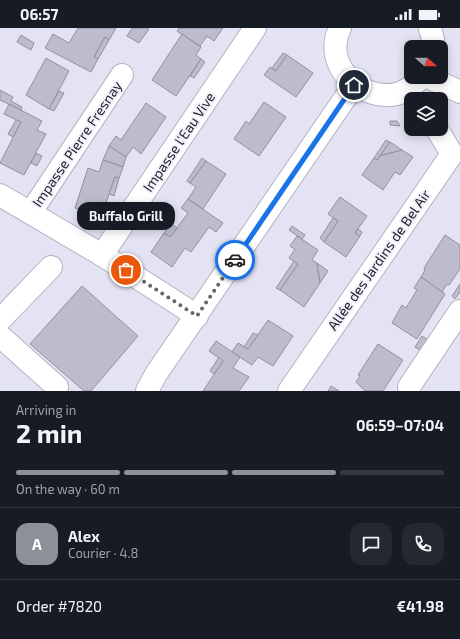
<!DOCTYPE html>
<html lang="en">
<head>
<meta charset="utf-8">
<style>
  :root { --surface:#171b24; --page:#242831; --text:#f1f3f6; --muted:#9ea1a6; --line:#363941; --accent:#8c9099 }
  body { margin:0; font-family:"Exo 2",sans-serif; background:var(--page); color:var(--text); height:100vh; display:flex; flex-direction:column; font-size:15px; white-space:nowrap }
  * { box-sizing:border-box; margin:0 }
  p { font-size:13px; color:var(--muted) }
  .icon { flex:none; width:22px; height:22px; fill:none; stroke:currentColor; stroke-width:2; stroke-linecap:round; stroke-linejoin:round }
  .map { position:relative; height:363px; overflow:hidden }
  .side { display:flex; flex-direction:column; background:var(--surface); flex:1 }
  .side>* { flex:none }
  .needle { width:26px; rotate:111deg }
  .fabs { position:absolute; left:404px; top:12px; display:grid; gap:8px }
  .fabs a { display:grid; place-items:center; width:44px; height:44px; border-radius:8px; background:var(--surface); box-shadow:0 2px 10px #0003; font-size:20px }
  .pin { position:absolute; display:grid; place-items:center; width:34px; height:34px; color:#fff; margin:-17px; border:2px solid #fff; border-radius:50%; box-shadow:0 1px 4px #0007 }
  .courier { position:absolute; display:grid; place-items:center; width:40px; height:40px; margin:-20px; border:3px solid #1a73e8; border-radius:50%; background:#fff; color:#222; box-shadow:0 1px 5px #0007 }
  .bubble { position:absolute; height:28px; border-radius:12px; background:var(--surface); box-shadow:0 2px 10px #0003; font-size:13px; font-weight:700; line-height:28px; text-align:center }
  .summary em { font-style:normal; font-weight:700 }
  .summary div { display:flex; flex-direction:column-reverse }
  .summary { display:flex; align-items:center; justify-content:space-between; height:68px; padding:0 16px }
  h1 { font-size:26px; font-weight:700; line-height:30px }
  .bar { display:grid; grid-template-columns:repeat(4,1fr); gap:6px 4px; align-content:center; height:48px; padding:0 16px }
  .bar i { height:5px; border-radius:3px; background:var(--line) }
  .bar .active { background:var(--accent) }
  .bar p { grid-column:span 4 }
  .line { display:flex; align-items:center; gap:10px; padding:0 16px; border-top:1px solid var(--line) }
  .line div { flex:1 }
  .round { display:grid; place-items:center; flex:none; width:42px; height:42px; border-radius:12px; background:var(--page) }
  .status { display:flex; justify-content:space-between; align-items:center; height:28px; padding:0 20px; background:var(--surface); direction:ltr }
  .status svg { height:11px; fill:currentColor }
  .map>svg:first-child { display:block }
  .building { fill:#bdbccd; stroke:#9291a0 }
  .lines { fill:none; stroke-linecap:round; stroke-linejoin:round }
  .minor-casing { stroke:#b3b2c2; stroke-width:24 }
  .minor { stroke:#fff; stroke-width:22 }
  .done { stroke:#66666f; stroke-width:4; stroke-dasharray:0 7.2 }
  .route { stroke:#1a73e8; stroke-width:5 }
  .labels { text-anchor:middle; stroke-width:4; stroke-linejoin:round; paint-order:stroke }
  .street-label { font-size:14px; fill:#222228; stroke:#f1f1fe }
</style>
</head>
<body>
<div class="status"><b>06:57</b><svg viewBox="0 0 49 12"><path d="M0 12V9h3v3zM5 12V6h3v6zM10 12V3h3v9zM15 12V0h3v12zM26 1h20v11H26zM47 4h2v5h-2z"/></svg></div>
<div class="map">
<svg width="460" height="363" viewBox="0 0 460 363">
  <rect width="100%" height="100%" fill="#e4e3f4"/>
  <g class="building">
    <polygon points="78,0 116,0 109,12 105,9 94,29 98,31 91,44 45,20 53,6 69,15"/>
    <polygon points="132,0 147,0 149,1 139,15 127,8"/>
    <polygon points="179,0 223,0 214,13 207,8 200,18 177,3"/>
    <polygon points="182,6 201,19 196,27 201,31 176,68 152,52"/>
    <polygon points="21,7 34,15 31,22 17,14"/>
    <polygon points="105,9 109,12 98,31 94,29"/>
    <polygon points="283,25 287,27 276,43 272,40"/>
    <polygon points="287,27 313,45 296,69 264,47 270,39 276,43"/>
    <polygon points="46,30 69,43 49,81 26,67"/>
    <polygon points="201,31 205,34 194,50 190,48"/>
    <polygon points="0,62 13,69 11,73 22,79 21,82 0,72"/>
    <polygon points="59,63 64,65 54,83 49,81"/>
    <polygon points="264,74 286,89 259,128 234,111 246,93 249,96"/>
    <polygon points="146,75 166,89 141,126 133,119 126,129 109,118 116,108 121,112"/>
    <polygon points="9,76 42,93 37,102 46,106 24,147 0,135 21,94 4,86"/>
    <polygon points="16,92 21,94 13,109 8,106"/>
    <polygon points="390,93 397,93 400,98 390,97"/>
    <polygon points="386,112 390,114 377,132 374,130"/>
    <polygon points="390,114 402,122 380,128"/>
    <polygon points="109,118 126,129 123,139 103,132"/>
    <polygon points="402,122 413,129 400,147 395,144 383,162 362,147 374,130 377,132 380,128"/>
    <polygon points="36,125 42,128 37,138 31,135"/>
    <polygon points="202,130 206,133 190,155 187,153"/>
    <polygon points="103,132 123,139 119,150 115,149 101,189 75,180 88,140 99,144"/>
    <polygon points="206,133 226,146 203,181 188,171 196,159 190,155"/>
    <polygon points="115,149 119,150 114,168 109,166"/>
    <polygon points="340,169 367,188 355,205 360,208 346,229 324,214 338,193 328,186"/>
    <polygon points="188,171 223,195 216,204 209,199 191,224 185,220 172,239 151,224 164,205 170,209 188,185 181,180"/>
    <polygon points="333,190 338,193 324,214 320,210"/>
    <polygon points="171,195 177,200 170,209 164,205"/>
    <polygon points="292,198 305,207 302,211 289,202"/>
    <polygon points="358,201 362,204 360,208 355,205"/>
    <polygon points="445,207 460,217 460,241 449,257 447,256 442,264 421,249 425,242 424,240"/>
    <polygon points="297,208 318,222 312,232 317,235 320,255 304,279 280,262 298,236 289,230 295,221 290,218"/>
    <polygon points="294,233 298,236 280,262 276,260"/>
    <polygon points="317,235 328,243 320,255"/>
    <polygon points="421,249 445,266 417,311 392,295 402,277 406,280 417,262 414,260"/>
    <polygon points="460,256 460,264 455,271 452,268"/>
    <polygon points="82,258 138,308 91,363 84,363 30,316"/>
    <polygon points="268,292 293,308 273,338 258,329 252,337 232,324 238,315 248,321"/>
    <polygon points="253,305 258,307 248,321 244,319"/>
    <polygon points="422,308 428,312 421,323 415,319"/>
    <polygon points="216,313 240,329 233,340 249,349 239,363 203,363 223,333 209,323"/>
    <polygon points="378,316 403,332 383,363 365,363 356,354 360,348 358,347"/>
    <polygon points="219,329 223,333 214,346 210,343"/>
    <polygon points="331,358 339,363 328,363"/>
  </g>
  <g class="lines">
    <defs>
      <g id="minor">
        <path d="M340,0C322,36 360,74 397,66C407,63 415,56 422,49"/>
        <polyline points="430,0 433,11 433,19"/>
        <polyline points="428,49 460,64"/>
        <polyline points="0,167 102,227 197,288"/>
        <polyline points="31,184 122,47"/>
        <polyline points="102,227 255,0"/>
        <polyline points="0,292 51,239"/>
        <polyline points="0,308 57,359"/>
        <polyline points="409,359 460,283"/>
        <polyline points="147,363 156,346 354,57"/>
        <polyline points="289,363 452,126 437,101"/>
      </g>
    </defs>
    <use href="#minor" class="minor-casing"/>
    <use href="#minor" class="minor"/>
  </g>
  <g class="lines">
    <polyline class="done" points="126,242 197,288 235,232"/>
    <polyline class="route" points="235,232 354,57"/>
  </g>
  <g class="labels">
    <g class="street-label">
      <text transform="translate(179 114) rotate(-56)" y="5">Impasse l'Eau Vive</text>
      <text transform="translate(77 116) rotate(-56)" y="5">Impasse Pierre Fresnay</text>
      <text transform="translate(379 232) rotate(-55)" y="5">Allée des Jardins de Bel Air</text>
    </g>
  </g>
</svg>
<div class="fabs">
<a><svg class="needle" viewBox="-14 -14 28 28"><path d="M0-13l5 13h-10z" fill="#e53935"/><path d="M0 13l5-13h-10z" fill="#9ea1a6"/></svg></a>
<a><svg class="icon" aria-label="layers" viewBox="0 0 24 24"><path d="M12 4l9 5-9 5-9-5zM3 14l9 5 9-5"/></svg></a>
</div>
<div class="pin" style="left:126px;top:242px;background:#ea580c"><svg class="icon" aria-label="bag" viewBox="0 0 24 24"><path d="M5 8h14l-1 12H6zM9 8a3 3 0 0 1 6 0"/></svg></div>
<div class="pin" style="left:354px;top:57px;background:#1f2937"><svg class="icon" aria-label="home" viewBox="0 0 24 24"><path d="M3 11l9-7 9 7M6 9v11h12V9"/></svg></div>
<div class="courier" style="left:235px;top:232px"><svg class="icon" aria-label="car" viewBox="0 0 24 24"><path d="M5 17H2v-5l4-1 3-4h7l3 4 3 1v5h-3M9 17h6M6 11h13"/><circle cx="7" cy="17" r="2"/><circle cx="17" cy="17" r="2"/></svg></div>
<div class="bubble" style="left:77px;top:174px;width:98px">Buffalo Grill</div>
</div>
<section class="side">
<div class="summary"><div><h1>2 min</h1><p>Arriving in</p></div><em>06:59–07:04</em></div>
<div class="bar"><i class="active"></i><i class="active"></i><i class="active"></i><i></i><p>On the way · 60 m</p></div>
<div class="line" style="height:72px"><b class="round" style="background:var(--accent);color:#fff">A</b><div><b>Alex</b><p>Courier · 4.8</p></div><a class="round"><svg class="icon" aria-label="chat" viewBox="0 0 24 24"><path d="M4 5h16v11H9l-5 4z"/></svg></a><a class="round"><svg class="icon" aria-label="phone" viewBox="0 0 24 24"><path d="M5 4h4l2 5-3 2q2 4 5 5l2-3 5 2v4C11 20 4 13 5 4z"/></svg></a></div>
<div class="line" style="height:52px"><div>Order #7820</div><b>€41.98</b></div>
</section>
</body>
</html>
